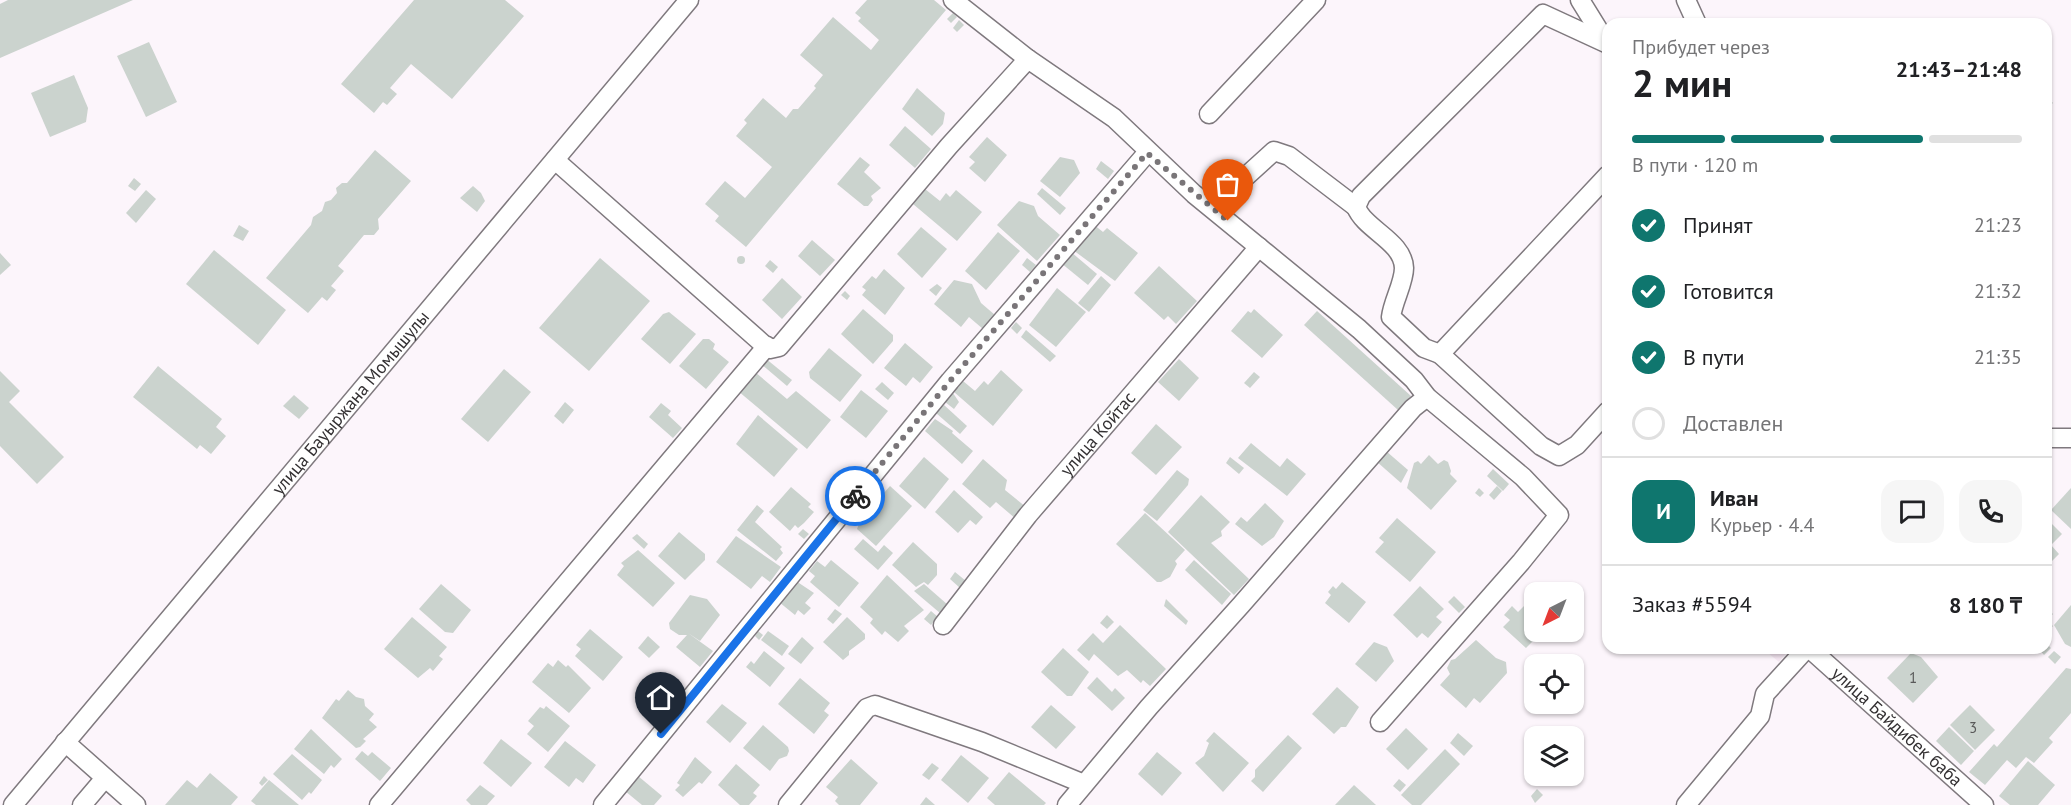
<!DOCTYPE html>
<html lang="ru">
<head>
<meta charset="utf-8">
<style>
  :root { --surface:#fff; --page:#f6f6f6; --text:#202124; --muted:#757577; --line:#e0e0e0; --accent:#0f766e }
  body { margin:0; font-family:"PT Sans",sans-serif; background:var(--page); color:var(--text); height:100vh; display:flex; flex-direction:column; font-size:22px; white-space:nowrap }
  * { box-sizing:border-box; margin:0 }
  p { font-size:20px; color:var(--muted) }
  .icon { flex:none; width:33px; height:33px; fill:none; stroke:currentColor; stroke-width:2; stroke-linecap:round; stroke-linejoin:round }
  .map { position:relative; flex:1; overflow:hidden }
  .details { position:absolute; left:1602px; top:18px; width:450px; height:636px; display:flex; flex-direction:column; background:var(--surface); border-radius:18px; box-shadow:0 2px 4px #0004 }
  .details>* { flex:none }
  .needle { width:39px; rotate:222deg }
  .buttons { position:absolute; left:1524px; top:582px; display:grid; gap:12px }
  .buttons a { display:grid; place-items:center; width:60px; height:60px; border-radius:12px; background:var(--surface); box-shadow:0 2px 4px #0004; font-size:30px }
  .pin { position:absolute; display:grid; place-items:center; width:51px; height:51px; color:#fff; margin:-62px -26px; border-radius:50% 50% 50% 0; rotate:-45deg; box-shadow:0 0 6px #0007 }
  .pin .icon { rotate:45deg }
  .courier { position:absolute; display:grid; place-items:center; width:60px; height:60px; margin:-30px; border:4px solid #1a73e8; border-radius:50%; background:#fff; color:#222; box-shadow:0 2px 8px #0007 }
  .overview em { font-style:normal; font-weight:600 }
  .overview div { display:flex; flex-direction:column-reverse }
  .overview { display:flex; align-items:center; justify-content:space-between; height:102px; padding:0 30px }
  h1 { font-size:39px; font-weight:600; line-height:45px }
  .bar { display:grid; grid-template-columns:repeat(4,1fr); gap:9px 6px; align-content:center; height:72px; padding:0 30px }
  .bar i { height:8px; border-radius:4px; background:var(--line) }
  .bar .selected { background:var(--accent) }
  .bar p { grid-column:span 4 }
  .line { display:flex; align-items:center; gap:15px; padding:0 30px; border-top:2px solid var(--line) }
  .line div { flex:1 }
  .round { display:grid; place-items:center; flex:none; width:63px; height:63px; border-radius:18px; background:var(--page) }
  ol { padding:0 30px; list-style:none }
  li { display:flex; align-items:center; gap:18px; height:66px }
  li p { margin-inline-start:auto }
  li .icon { padding:6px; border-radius:50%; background:var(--accent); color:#fff; stroke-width:4 }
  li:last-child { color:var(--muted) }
  li i { width:33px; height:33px; border:3px solid var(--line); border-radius:50% }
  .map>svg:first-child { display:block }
  .built { fill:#f5e7f2 }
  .building { fill:#cbd3ce }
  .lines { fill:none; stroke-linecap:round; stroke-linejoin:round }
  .minor-casing { stroke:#7f797e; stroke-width:21 }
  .minor { stroke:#fff; stroke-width:18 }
  .done { stroke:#797578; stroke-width:6; stroke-dasharray:0 10.8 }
  .route { stroke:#1a73e8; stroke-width:8 }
  .labels { text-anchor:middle; stroke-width:4.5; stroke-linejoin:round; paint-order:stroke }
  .number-label { font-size:15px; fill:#595959 }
  .street-label { font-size:18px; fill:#333032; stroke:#fcf5fb }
</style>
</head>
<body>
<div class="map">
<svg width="2071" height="805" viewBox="0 0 2071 805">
  <rect width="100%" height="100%" fill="#fcf5fb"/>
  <polygon class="built" points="1762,648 1790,648 1779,662"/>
  <g class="building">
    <polygon points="8,0 133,0 0,58 0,4"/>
    <polygon points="414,0 505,0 524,16 452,99 411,64 390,88 397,94 387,105 383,102 374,113 341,84"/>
    <polygon points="867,0 934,0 946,10 746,247 715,221 719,216 705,204 725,181 745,198 772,167 736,136 747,123 744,120 763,98 786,118 793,109 798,109 816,88 814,86 823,75 800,55 833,17 871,50 879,40 858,21 861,18 855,13"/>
    <polygon points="953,13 957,17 951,23 947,19"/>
    <polygon points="959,20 964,25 957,32 953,28"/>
    <polygon points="149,42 177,102 146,117 117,56"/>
    <polygon points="74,75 88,108 86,122 50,137 31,93"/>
    <polygon points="917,88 945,113 943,124 932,136 902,109"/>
    <polygon points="2046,95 2053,103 2046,109"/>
    <polygon points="905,126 931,149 915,168 889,145"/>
    <polygon points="987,137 1007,155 985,182 969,168 975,162 969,157"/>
    <polygon points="375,150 411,181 378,219 379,229 374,235 364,235 338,266 344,271 331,286 336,290 327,301 322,297 308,313 266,278 311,225 313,217 322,211 325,202 331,200 337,193 336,188 342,183 347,183"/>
    <polygon points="860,157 870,165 864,172 881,188 871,196 873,200 868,206 864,206 837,184"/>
    <polygon points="1060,157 1074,160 1080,173 1060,197 1040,181"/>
    <polygon points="1101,161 1114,171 1108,179 1096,169"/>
    <polygon points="134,178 141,184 135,191 128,186"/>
    <polygon points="473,186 481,193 485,201 477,212 460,198"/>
    <polygon points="1042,188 1066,208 1060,215 1037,194"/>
    <polygon points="925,189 940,201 946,193 950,197 956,190 982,212 957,241 913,204"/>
    <polygon points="146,190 156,199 136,223 126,213"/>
    <polygon points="1019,201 1034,206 1038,216 1060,235 1037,261 997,225"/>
    <polygon points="1093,224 1103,232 1107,228 1138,253 1115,281 1073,250"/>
    <polygon points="239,225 249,231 243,241 233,236"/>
    <polygon points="921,227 947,249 922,278 897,254"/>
    <polygon points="998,232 1020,251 986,290 965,271"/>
    <polygon points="812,240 835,260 820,276 798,256"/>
    <polygon points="214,250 286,310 258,345 186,284"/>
    <polygon points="1071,252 1097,274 1088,285 1061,263"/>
    <polygon points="0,253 11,265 0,275"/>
    <circle cx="741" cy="260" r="4"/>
    <polygon points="600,258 650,301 589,371 539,328"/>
    <polygon points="1027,258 1036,265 1030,272 1022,265"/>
    <polygon points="770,260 778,267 773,273 765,266"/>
    <polygon points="1159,266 1197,301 1176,324 1168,316 1164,320 1134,293"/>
    <polygon points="884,269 905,288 885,315 862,295 866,290 862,287 872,276 876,279"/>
    <polygon points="1101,276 1111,285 1089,312 1078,303"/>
    <polygon points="782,278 802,297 782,319 762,300"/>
    <polygon points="954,280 972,284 981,303 995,315 983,329 969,317 961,327 934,304"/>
    <polygon points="937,284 942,288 936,296 929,290"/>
    <polygon points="1057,288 1086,312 1056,347 1029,325"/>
    <polygon points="845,291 850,296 847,300 841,295"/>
    <polygon points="863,309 893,335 893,341 873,364 841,334"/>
    <polygon points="1254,309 1283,335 1262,358 1231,331 1248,311 1251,313"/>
    <polygon points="1317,311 1411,396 1398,410 1304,325"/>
    <polygon points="669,312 696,334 670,364 641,339 663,314"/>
    <polygon points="1016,322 1022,328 1017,334 1011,328"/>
    <polygon points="1026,330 1056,356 1050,362 1021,337"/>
    <polygon points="703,339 709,339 715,344 713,349 729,362 706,389 679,366"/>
    <polygon points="905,343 933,367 920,383 913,377 906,386 884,368"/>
    <polygon points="829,348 862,375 840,402 810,378 809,372"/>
    <polygon points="765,358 792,380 787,386 760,363"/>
    <polygon points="1179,359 1199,378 1179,401 1158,382"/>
    <polygon points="158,366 222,419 216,427 226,436 211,454 200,445 197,449 133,397"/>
    <polygon points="504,369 531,392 488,442 461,419"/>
    <polygon points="1001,370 1023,390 993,426 954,392 963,381 975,391 984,381 988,385"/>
    <polygon points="0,371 20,391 9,402 64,457 37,484 0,446"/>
    <polygon points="755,372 787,399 796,391 831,420 807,449 738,391"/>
    <polygon points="1254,372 1260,377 1250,388 1244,383"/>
    <polygon points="882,382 894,393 888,400 875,389"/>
    <polygon points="861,390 888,411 866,438 840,417"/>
    <polygon points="953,393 959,402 954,409 945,402"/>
    <polygon points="294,395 309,408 299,419 283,406"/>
    <polygon points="565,402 574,410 563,424 554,416"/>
    <polygon points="661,403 671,411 668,415 682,428 673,438 649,417"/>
    <polygon points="944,405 967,426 960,434 936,413"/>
    <polygon points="758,415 798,449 774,477 736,444"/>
    <polygon points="935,419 953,431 952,433 973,451 962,464 925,431"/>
    <polygon points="1156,424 1182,447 1156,475 1131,453"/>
    <polygon points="1251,443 1280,467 1287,458 1306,474 1287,496 1238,458"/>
    <polygon points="1386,451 1408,470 1401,483 1376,461"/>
    <polygon points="1429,455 1438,464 1444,460 1448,462 1451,471 1450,474 1457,481 1431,510 1407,488 1414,463 1418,461 1421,464"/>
    <polygon points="924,457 949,479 925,509 899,486"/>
    <polygon points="1230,457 1244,468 1239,474 1226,463"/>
    <polygon points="983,459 1007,480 1005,490 1026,507 1016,519 996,502 990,508 962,484"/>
    <polygon points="2046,460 2051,475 2046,476"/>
    <polygon points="1493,469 1509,484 1503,491 1487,476"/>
    <polygon points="1177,470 1189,479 1188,485 1157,521 1143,510"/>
    <polygon points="890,486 912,506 876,546 857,529 861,519"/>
    <polygon points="1497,486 1502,491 1494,500 1489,495"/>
    <polygon points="791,487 811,504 808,507 814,512 804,523 798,528 795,525 790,531 769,512"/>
    <polygon points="1479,488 1484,493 1480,497 1475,493"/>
    <polygon points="2071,488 2071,529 2051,510"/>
    <polygon points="954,490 983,517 976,525 970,520 958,533 935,512"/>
    <polygon points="1201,495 1230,522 1221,531 1222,536 1211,543 1249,579 1234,595 1168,532"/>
    <polygon points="1265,503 1284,521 1274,537 1262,546 1235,524 1241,517 1247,522"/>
    <polygon points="757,505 764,511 755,522 782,547 780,549 783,553 776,561 737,530"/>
    <polygon points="1145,513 1185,550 1175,561 1177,564 1170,577 1161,582 1157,582 1116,544"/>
    <polygon points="1397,518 1436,552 1410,582 1375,552 1384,542 1379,538"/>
    <polygon points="2046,518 2062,534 2051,545 2059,554 2046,567"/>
    <polygon points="803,529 809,534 804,539 798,534"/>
    <polygon points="679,532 705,554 705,560 685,580 658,556"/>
    <polygon points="637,534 648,544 644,549 632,538"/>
    <polygon points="736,536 781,567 770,582 762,576 751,589 716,562"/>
    <polygon points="863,539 878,552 884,545 893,553 878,570 854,549"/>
    <polygon points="913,542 937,564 937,575 928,585 924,582 916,587 892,565"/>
    <polygon points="638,550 675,583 653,607 617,575 624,566 621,563"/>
    <polygon points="831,560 859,583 839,607 810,582 815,576 809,571 817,561 825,567"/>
    <polygon points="1194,560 1231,594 1222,605 1185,570"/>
    <polygon points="955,572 966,581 960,588 950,579"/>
    <polygon points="887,575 924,610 904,626 909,631 898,642 885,631 882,635 870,623 873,619 860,607"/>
    <polygon points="796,581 814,593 805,603 811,608 804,615 798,610 795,615 779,602"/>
    <polygon points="1342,582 1366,602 1349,623 1325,603 1331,595 1328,592 1333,586 1336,589"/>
    <polygon points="441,584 471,610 453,633 445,632 419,609"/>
    <polygon points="924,584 948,605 940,613 914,591"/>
    <polygon points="1420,586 1444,609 1436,617 1442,622 1428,638 1422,633 1417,638 1393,615"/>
    <polygon points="690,595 707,599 720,615 700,641 688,633 713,651 700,667 676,647 687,635 679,635 670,629 669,623"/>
    <polygon points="1454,596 1465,607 1459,613 1448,602"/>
    <polygon points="1166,599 1188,621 1186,625 1164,606"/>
    <polygon points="1525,605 1534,614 1534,632 1542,632 1526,648 1503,627 1510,620 1504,615 1512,606 1518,612"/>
    <polygon points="2071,605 2071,647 2065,644 2054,625"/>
    <polygon points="2046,608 2053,614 2046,622"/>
    <polygon points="835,609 842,614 833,624 827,619"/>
    <polygon points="931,611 938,617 931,625 924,619"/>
    <polygon points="1107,615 1114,622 1107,629 1100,623"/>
    <polygon points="412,617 447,647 439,656 443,659 433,671 430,668 418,678 384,649"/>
    <polygon points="847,617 865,634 865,639 849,651 849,655 843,660 823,642"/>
    <polygon points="2048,622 2053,626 2046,634 2046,624"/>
    <polygon points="1120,625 1166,669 1150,686 1143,680 1141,683 1127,670 1118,676 1094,654 1089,661 1077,650 1093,633 1103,643"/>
    <polygon points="590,629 623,657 603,681 575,656 581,649 576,645"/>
    <polygon points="758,631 763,635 759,640 755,636"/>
    <polygon points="768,631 789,646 782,656 761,640"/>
    <polygon points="648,636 660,647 649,658 638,648"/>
    <polygon points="802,637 814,648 801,664 788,654"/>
    <polygon points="1476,640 1496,658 1506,662 1507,673 1480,703 1474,698 1466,708 1440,685 1450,674 1447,668 1451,660 1455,659"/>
    <polygon points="1374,642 1387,647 1394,661 1376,682 1355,664"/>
    <polygon points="2046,643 2051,648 2044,655 2038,648 2046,648"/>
    <polygon points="1063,648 1089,672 1072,696 1067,696 1041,672"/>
    <polygon points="764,651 785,668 770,687 746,667 751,661 754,664"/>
    <polygon points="2054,651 2061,657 2055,664 2048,657"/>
    <polygon points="1911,653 1921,657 1938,677 1913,703 1887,678"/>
    <polygon points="558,660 566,667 568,665 591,688 569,713 532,682 548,663 553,667"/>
    <polygon points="2066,668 2071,669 2071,713 2049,738 2053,742 2034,763 2026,757 2016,768 2007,760 1985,785 1969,772 1994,744 1997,747"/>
    <polygon points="653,672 669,686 659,697 643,683"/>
    <polygon points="1097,677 1112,692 1115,688 1125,698 1112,711 1087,688"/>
    <polygon points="800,678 830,703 824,711 829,715 814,734 778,704"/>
    <polygon points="1337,687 1359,707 1346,727 1341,727 1334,734 1312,714"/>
    <polygon points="348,690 356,697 364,699 365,706 374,714 369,720 377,727 363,739 366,741 360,747 356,748 322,718 336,699 339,701"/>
    <polygon points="722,704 747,723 730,743 706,722"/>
    <polygon points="1051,705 1076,727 1056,749 1031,727"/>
    <polygon points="1970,705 1995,730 1975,750 1950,725"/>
    <polygon points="546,706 570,726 548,752 527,734 534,726 528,721 540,707 544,709"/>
    <polygon points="763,725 788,747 789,751 787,756 779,759 770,771 743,748"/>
    <polygon points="1949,727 1974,751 1961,765 1936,741"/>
    <polygon points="1406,728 1428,749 1408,770 1386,749"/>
    <polygon points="311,729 342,759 334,768 331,765 324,774 294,749"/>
    <polygon points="1214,732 1249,763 1223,792 1195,763 1204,756 1209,743 1206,741"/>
    <polygon points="1458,733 1473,746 1464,756 1450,743"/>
    <polygon points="1288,735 1302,748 1263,792 1251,781 1255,777 1255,770"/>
    <polygon points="501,739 532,763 511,787 483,763"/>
    <polygon points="565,741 596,765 583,783 576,778 569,787 544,767"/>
    <polygon points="1445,749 1460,764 1421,805 1412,805 1401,795"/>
    <polygon points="362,751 368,756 372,752 391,768 380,781 355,759"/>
    <polygon points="1157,752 1182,773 1162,796 1138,774"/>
    <polygon points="292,754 322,780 311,794 309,792 302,800 273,774"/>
    <polygon points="961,755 989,778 968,803 941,780"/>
    <polygon points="695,757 712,772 702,784 699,782 683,797 675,790 680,785 677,783"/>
    <polygon points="851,759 878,783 860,805 839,805 835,801 838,797 826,787"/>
    <polygon points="2028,761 2055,785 2038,805 2010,805 1999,796"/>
    <polygon points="932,763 939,768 929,780 922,775"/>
    <polygon points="736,764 760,785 753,793 757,796 749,805 740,805 718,785"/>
    <polygon points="1009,772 1046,803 1044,805 995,805 987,798"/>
    <polygon points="210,773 238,797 231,805 165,805 187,780 197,788"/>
    <polygon points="264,776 268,780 262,786 259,783"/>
    <polygon points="638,776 662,796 654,805 642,805 625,791"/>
    <polygon points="1399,779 1406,785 1400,792 1393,786"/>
    <polygon points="269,780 299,805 256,805 251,801"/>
    <polygon points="480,785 495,796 487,805 471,805 466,800"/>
    <polygon points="1354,785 1376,805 1335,805"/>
    <polygon points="1537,789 1543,795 1535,803 1531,796"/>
    <polygon points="926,797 935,805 920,805"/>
  </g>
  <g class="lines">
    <defs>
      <g id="minor">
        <polyline points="953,0 1028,59"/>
        <polyline points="1580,0 1606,42"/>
        <polyline points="1686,0 1697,24"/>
        <path d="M1608,44L1543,14L1361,196L1356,207C1365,230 1403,241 1404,268C1404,283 1393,301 1391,317L1424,348L1440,354L1608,175"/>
        <polyline points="1209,114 1316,0"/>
        <polyline points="555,160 763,344 770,349 779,347 949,146 1028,59 1114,118 1194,194 1359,329 1414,380 1427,397 1523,477 1559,515 1521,562 1380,722"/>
        <polyline points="1242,180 1274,151 1289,156 1356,207"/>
        <polyline points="1440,354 1541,446 1559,456 1577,445 1608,411"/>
        <polyline points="2046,438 2071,438"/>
        <path id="s1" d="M943,625L1028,515L1259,247"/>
        <path id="s2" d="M1809,648L1984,805"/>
        <polyline points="65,742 136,805"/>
        <path id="s3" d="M13,805L689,0"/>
        <polyline points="82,805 105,778"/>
        <polyline points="379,805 767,346"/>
        <polyline points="603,805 950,381 1147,153"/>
        <polyline points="788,805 867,708 875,705 982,742 1084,784"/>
        <polyline points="1067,805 1149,707 1241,605 1413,408 1427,397"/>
        <polyline points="1686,805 1760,716 1765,694 1807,648"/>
      </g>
    </defs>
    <use href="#minor" class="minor-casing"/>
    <use href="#minor" class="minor"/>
  </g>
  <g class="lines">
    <polyline class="done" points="855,496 950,381 1147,153 1228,221"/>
    <polyline class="route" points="661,734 855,496"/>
  </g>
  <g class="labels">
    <g class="number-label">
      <text x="1913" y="683">1</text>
      <text x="1973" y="733">3</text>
    </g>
    <g class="street-label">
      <text dy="6" stroke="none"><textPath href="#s3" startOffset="525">улица Бауыржана Момышулы</textPath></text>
      <text dy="6" stroke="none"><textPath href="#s1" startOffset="246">улица Койтас</textPath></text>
      <text dy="6" stroke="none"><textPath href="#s2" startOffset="118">улица Байдибек баба</textPath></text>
    </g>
  </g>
</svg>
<div class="buttons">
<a><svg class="needle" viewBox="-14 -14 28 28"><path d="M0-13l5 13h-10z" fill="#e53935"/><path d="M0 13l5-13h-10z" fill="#757577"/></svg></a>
<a><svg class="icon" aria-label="locate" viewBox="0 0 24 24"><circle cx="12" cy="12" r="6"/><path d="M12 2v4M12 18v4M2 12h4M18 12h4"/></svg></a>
<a><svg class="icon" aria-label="layers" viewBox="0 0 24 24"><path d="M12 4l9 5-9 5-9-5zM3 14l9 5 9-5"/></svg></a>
</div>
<div class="pin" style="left:1228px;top:221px;background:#ea580c"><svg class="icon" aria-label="bag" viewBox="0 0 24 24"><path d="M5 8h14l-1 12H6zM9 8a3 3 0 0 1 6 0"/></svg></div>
<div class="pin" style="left:661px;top:734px;background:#1f2937"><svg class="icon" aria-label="home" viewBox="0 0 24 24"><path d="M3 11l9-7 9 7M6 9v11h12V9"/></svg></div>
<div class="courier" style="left:855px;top:496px"><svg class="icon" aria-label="bike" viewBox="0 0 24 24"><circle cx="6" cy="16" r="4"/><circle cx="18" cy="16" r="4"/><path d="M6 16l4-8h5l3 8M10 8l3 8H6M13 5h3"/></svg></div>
<section class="details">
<div class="overview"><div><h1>2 мин</h1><p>Прибудет через</p></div><em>21:43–21:48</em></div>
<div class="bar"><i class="selected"></i><i class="selected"></i><i class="selected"></i><i></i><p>В пути · 120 m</p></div>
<ol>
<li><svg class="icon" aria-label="check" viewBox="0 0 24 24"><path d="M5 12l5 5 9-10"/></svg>Принят<p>21:23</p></li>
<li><svg class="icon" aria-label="check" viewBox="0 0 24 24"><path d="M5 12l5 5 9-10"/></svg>Готовится<p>21:32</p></li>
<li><svg class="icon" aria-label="check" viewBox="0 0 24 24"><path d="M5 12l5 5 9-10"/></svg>В пути<p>21:35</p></li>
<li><i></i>Доставлен</li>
</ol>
<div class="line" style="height:108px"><b class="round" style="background:var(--accent);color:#fff">И</b><div><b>Иван</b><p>Курьер · 4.4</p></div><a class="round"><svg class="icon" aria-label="chat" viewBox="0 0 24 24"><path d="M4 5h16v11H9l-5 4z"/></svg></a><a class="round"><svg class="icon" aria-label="phone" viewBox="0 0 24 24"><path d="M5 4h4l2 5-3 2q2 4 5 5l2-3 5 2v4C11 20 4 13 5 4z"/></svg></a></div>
<div class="line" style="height:78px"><div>Заказ #5594</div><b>8 180 ₸</b></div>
</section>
</div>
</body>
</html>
